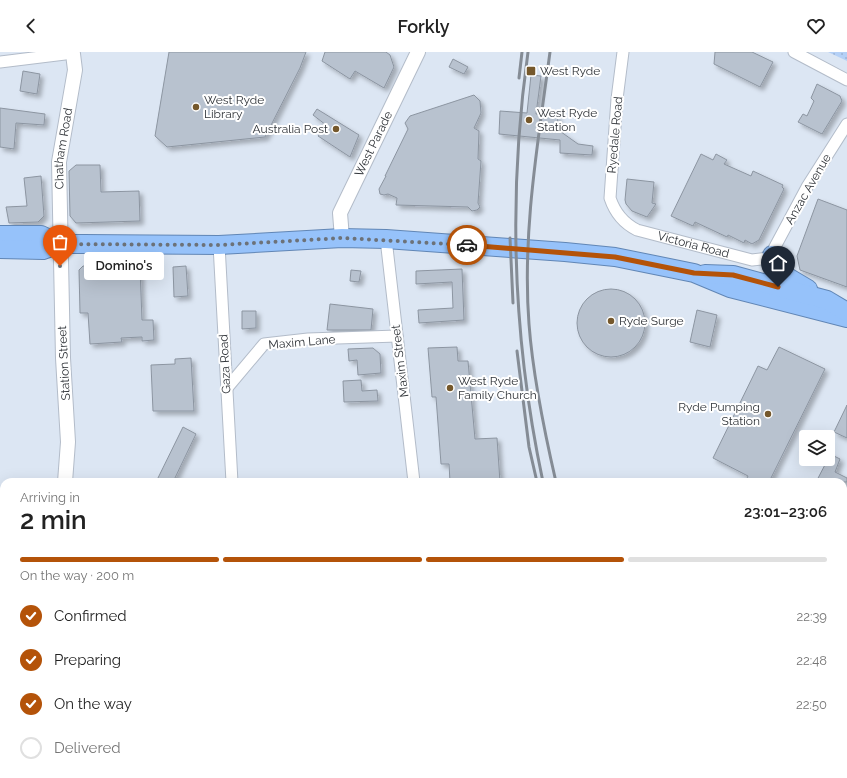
<!DOCTYPE html>
<html lang="en">
<head>
<meta charset="utf-8">
<style>
  :root { --surface:#fff; --page:#f6f6f6; --text:#222; --muted:#767676; --line:#e0e0e0; --accent:#b45309 }
  body { margin:0; font-family:Raleway,sans-serif; background:var(--page); color:var(--text); height:100vh; display:flex; flex-direction:column; font-size:15px; white-space:nowrap }
  * { box-sizing:border-box; margin:0 }
  p { font-size:13px; color:var(--muted) }
  .icon { flex:none; width:22px; height:22px; fill:none; stroke:currentColor; stroke-width:2; stroke-linecap:round; stroke-linejoin:round }
  .map { position:relative; flex:1; overflow:hidden }
  .panel { position:absolute; left:0px; top:426px; width:847px; height:300px; display:flex; flex-direction:column; background:var(--surface); border-radius:12px 12px 0 0; box-shadow:0 4px 16px #0002 }
  .panel>* { flex:none }
  .buttons { position:absolute; left:799px; top:378px; display:grid; gap:8px }
  .buttons a { display:grid; place-items:center; width:36px; height:36px; border-radius:4px; background:var(--surface); box-shadow:0 4px 16px #0002; font-size:20px }
  .pin { position:absolute; display:grid; place-items:center; width:34px; height:34px; color:#fff; margin:-41px -17px; border-radius:50% 50% 50% 0; rotate:-45deg; box-shadow:0 0 4px #0007 }
  .pin .icon { rotate:45deg }
  .courier { position:absolute; display:grid; place-items:center; width:40px; height:40px; margin:-20px; border:3px solid #b45309; border-radius:50%; background:#fff; color:#222; box-shadow:0 1px 5px #0007 }
  .bubble { position:absolute; height:28px; border-radius:4px; background:var(--surface); box-shadow:0 4px 16px #0002; font-size:13px; font-weight:600; line-height:28px; text-align:center }
  .head em { font-style:normal; font-weight:600 }
  .head div { display:flex; flex-direction:column-reverse }
  .head { display:flex; align-items:center; justify-content:space-between; height:68px; padding:0 20px }
  h1 { font-size:26px; font-weight:600; line-height:30px }
  .bar { display:grid; grid-template-columns:repeat(4,1fr); gap:6px 4px; align-content:center; height:48px; padding:0 20px }
  .bar i { height:5px; border-radius:3px; background:var(--line) }
  .bar .current { background:var(--accent) }
  .bar p { grid-column:span 4 }
  ol { padding:0 20px; list-style:none }
  li { display:flex; align-items:center; gap:12px; height:44px }
  li p { margin-inline-start:auto }
  li .icon { padding:4px; border-radius:50%; background:var(--accent); color:#fff; stroke-width:4 }
  li:last-child { color:var(--muted) }
  li i { width:22px; height:22px; border:2px solid var(--line); border-radius:50% }
  header { display:flex; justify-content:space-between; align-items:center; height:52px; padding:0 20px; background:var(--surface); font-size:18px; font-weight:600 }
  .map>svg:first-child { display:block }
  .park { fill:url(#park-dots) }
  .building { fill:#b8c2cf; stroke:#8c95a1; filter:url(#shadow) }
  .lines { fill:none; stroke-linecap:round; stroke-linejoin:round }
  .minor-casing { stroke:#b3bcc9; stroke-width:13 }
  .tertiary-casing { stroke:#b3bcc9; stroke-width:16 }
  .trunk-casing { stroke:#6186b5; stroke-width:20 }
  .minor { stroke:#fff; stroke-width:11 }
  .tertiary { stroke:#fff; stroke-width:14 }
  .trunk { stroke:#96c2fa; stroke-width:18 }
  .rail { stroke:#858c95; stroke-width:3 }
  .done { stroke:#6c7279; stroke-width:4; stroke-dasharray:0 7.2 }
  .route { stroke:#b45309; stroke-width:5 }
  .poi-dot { fill:#75582c; stroke:#fff; stroke-width:1.5 }
  .labels { text-anchor:middle; stroke-width:4; stroke-linejoin:round; paint-order:stroke }
  .poi-label { font-size:12px; fill:#2f3338; stroke:#fff; text-anchor:start }
  .street-label { font-size:12px; fill:#2f3338; stroke:#fff }
</style>
</head>
<body>
<header><svg class="icon" aria-label="back" viewBox="0 0 24 24"><path d="M15 5l-7 7 7 7"/></svg>Forkly<svg class="icon" aria-label="heart" viewBox="0 0 24 24"><path d="M12 20l-8-8c-3-5 5-10 8-4 3-6 11-1 8 4z"/></svg></header>
<div class="map">
<svg width="847" height="726" viewBox="0 0 847 726">
  <defs>
    <pattern id="park-dots" width="8" height="8" patternUnits="userSpaceOnUse"><rect width="8" height="8" fill="#b4d0f6"/><path d="M2 2h.1M6 6h.1" fill="none" stroke="#9bb3d4" stroke-width="1.8" stroke-linecap="round"/></pattern>
    <filter id="shadow"><feDropShadow dx="3.5" dy="3.5" stdDeviation="2" flood-color="#0004"/></filter>
  </defs>
  <rect width="100%" height="100%" fill="#dce6f3"/>
  <polygon class="park" points="828,0 847,0 847,9 845,8"/>
  <g class="building">
    <polygon points="169,0 306,0 300,16 265,85 167,95 155,84"/>
    <polygon points="325,0 386,0 390,3 394,15 384,36 355,19 350,27 322,9"/>
    <polygon points="715,0 752,0 773,10 760,35 714,12"/>
    <polygon points="453,7 468,15 464,22 449,15"/>
    <polygon points="23,19 40,22 37,42 20,39"/>
    <polygon points="531,23 541,24 536,62 558,64 557,77 578,92 593,94 592,103 560,101 560,88 499,82 500,59 527,61"/>
    <polygon points="817,32 840,44 842,49 822,82 798,70 803,62 807,64 814,49 811,46"/>
    <polygon points="474,43 480,49 481,61 474,76 479,79 478,107 481,109 478,151 480,155 477,158 472,159 468,155 396,153 397,146 388,142 384,143 380,142 379,137 386,124 385,124 408,77 405,71 410,64"/>
    <polygon points="0,56 45,62 44,73 16,71 14,97 0,95"/>
    <polygon points="317,57 359,83 350,105 318,84 326,73 313,63"/>
    <polygon points="701,102 713,108 716,102 727,108 724,112 751,124 753,119 783,133 782,135 784,137 759,188 752,192 745,188 744,191 728,183 727,185 695,170 693,174 671,164"/>
    <polygon points="76,113 100,113 101,140 139,139 140,169 76,171 70,164 69,119"/>
    <polygon points="41,124 44,164 38,170 9,171 6,155 27,154 24,126"/>
    <polygon points="627,127 654,130 652,151 656,152 647,165 632,159 626,152 625,148"/>
    <polygon points="818,147 847,158 847,235 800,218 797,204"/>
    <polygon points="83,214 140,216 142,268 153,268 154,288 142,289 142,285 121,286 122,290 90,292 88,261 80,261 79,218"/>
    <polygon points="186,214 188,244 174,245 173,215"/>
    <polygon points="462,217 464,268 419,271 418,258 453,256 452,230 416,232 416,219"/>
    <polygon points="351,218 361,219 359,230 350,229"/>
    <circle cx="611" cy="271" r="34"/>
    <polygon points="330,252 373,257 371,278 327,278"/>
    <polygon points="697,258 717,263 710,295 690,290"/>
    <polygon points="242,259 256,259 256,276 242,277"/>
    <polygon points="457,295 458,309 468,309 475,387 497,386 500,430 450,430 449,412 441,412 436,345 432,345 428,296"/>
    <polygon points="779,295 825,317 769,430 745,430 748,424 713,406 758,314 767,318"/>
    <polygon points="373,296 380,302 381,321 358,323 357,308 349,309 348,297"/>
    <polygon points="191,306 194,359 153,359 151,313 175,312 175,307"/>
    <polygon points="361,328 362,339 377,338 378,349 344,350 343,329"/>
    <polygon points="847,353 847,386 834,380"/>
    <polygon points="183,375 196,382 173,430 156,430"/>
    <polygon points="828,401 840,407 835,420 847,426 847,430 816,430 828,407"/>
  </g>
  <g class="lines">
    <defs>
      <g id="minor">
        <path id="s1" d="M623,0L617,47L610,146C615,161 623,171 637,178L752,208L769,206L807,135L847,72"/>
        <polyline points="794,0 847,28"/>
        <polyline points="0,10 65,2"/>
        <polyline points="386,187 414,430"/>
        <polyline points="219,193 232,430"/>
        <polyline points="227,336 264,292 308,287 397,284"/>
        <polyline points="843,594 847,586"/>
        <polyline points="302,722 310,726"/>
        <polyline points="492,722 492,726"/>
        <polyline points="778,726 780,722"/>
      </g>
      <g id="tertiary">
        <path id="s2" d="M342,186L340,161L418,0"/>
        <path id="s3" d="M65,430L68,390L63,306L59,110L75,18L73,2"/>
        <polyline points="27,726 27,722"/>
      </g>
      <g id="trunk">
        <polyline points="0,183 41,183 60,192"/>
        <polyline points="0,197 43,198 60,192 83,192 219,193 342,186 386,187 565,200 615,205 694,221 730,236 847,266"/>
        <polyline points="772,203 786,224 808,237"/>
        <polyline points="705,222 733,223 827,248 847,260"/>
      </g>
    </defs>
    <use href="#minor" class="minor-casing"/>
    <use href="#tertiary" class="tertiary-casing"/>
    <use href="#trunk" class="trunk-casing"/>
    <use href="#minor" class="minor"/>
    <use href="#tertiary" class="tertiary"/>
    <use href="#trunk" class="trunk"/>
    <g class="rail">
      <path d="M528,0C508,142 513,289 543,430"/>
      <path d="M550,0C538,90 522,181 529,272C533,325 544,378 556,430"/>
      <polyline points="519,26 522,0"/>
      <polyline points="510,186 513,251"/>
      <polyline points="517,299 529,395 537,430"/>
      <polyline points="625,722 627,726"/>
      <polyline points="632,722 633,726"/>
    </g>
  </g>
  <g class="lines">
    <polyline class="done" points="60,214 60,192 219,193 342,186 467,193"/>
    <polyline class="route" points="467,193 615,205 694,221 733,223 778,235"/>
  </g>
  <g class="poi-dot">
    <rect x="526" y="14" width="10" height="10" rx="2"/>
    <circle cx="196" cy="55" r="4"/>
    <circle cx="529" cy="68" r="4"/>
    <circle cx="336" cy="77" r="4"/>
    <circle cx="611" cy="269" r="4"/>
    <circle cx="450" cy="336" r="4"/>
    <circle cx="768" cy="362" r="4"/>
  </g>
  <g class="labels">
    <g class="poi-label">
      <text x="540" y="23">West Ryde</text>
      <text x="204" y="52">West Ryde<tspan x="204" dy="14">Library</tspan></text>
      <text x="537" y="65">West Ryde<tspan x="537" dy="14">Station</tspan></text>
      <text x="328" y="81" text-anchor="end">Australia Post</text>
      <text x="619" y="273">Ryde Surge</text>
      <text x="458" y="333">West Ryde<tspan x="458" dy="14">Family Church</tspan></text>
      <text x="760" y="359" text-anchor="end">Ryde Pumping<tspan x="760" dy="14">Station</tspan></text>
    </g>
    <g class="street-label">
      <text transform="translate(615 83) rotate(-85)" y="4">Ryedale Road</text>
      <text dy="4" stroke="none"><textPath href="#s2" startOffset="102">West Parade</textPath></text>
      <text dy="4" stroke="none"><textPath href="#s3" startOffset="334">Chatham Road</textPath></text>
      <text transform="translate(808 137) rotate(-60)" y="4">Anzac Avenue</text>
      <text dy="4" stroke="none"><textPath href="#s1" startOffset="248">Victoria Road</textPath></text>
      <text transform="translate(302 290) rotate(-5)" y="4">Maxim Lane</text>
      <text transform="translate(400 309) rotate(-97)" y="4">Maxim Street</text>
      <text transform="translate(64 311) rotate(-93)" y="4">Station Street</text>
      <text transform="translate(225 312) rotate(-93)" y="4">Gaza Road</text>
    </g>
  </g>
</svg>
<div class="buttons">
<a><svg class="icon" aria-label="layers" viewBox="0 0 24 24"><path d="M12 4l9 5-9 5-9-5zM3 14l9 5 9-5"/></svg></a>
</div>
<div class="pin" style="left:60px;top:214px;background:#ea580c"><svg class="icon" aria-label="bag" viewBox="0 0 24 24"><path d="M5 8h14l-1 12H6zM9 8a3 3 0 0 1 6 0"/></svg></div>
<div class="pin" style="left:778px;top:235px;background:#1f2937"><svg class="icon" aria-label="home" viewBox="0 0 24 24"><path d="M3 11l9-7 9 7M6 9v11h12V9"/></svg></div>
<div class="courier" style="left:467px;top:193px"><svg class="icon" aria-label="car" viewBox="0 0 24 24"><path d="M5 17H2v-5l4-1 3-4h7l3 4 3 1v5h-3M9 17h6M6 11h13"/><circle cx="7" cy="17" r="2"/><circle cx="17" cy="17" r="2"/></svg></div>
<div class="bubble" style="left:84px;top:200px;width:80px">Domino's</div>
<section class="panel">
<div class="head"><div><h1>2 min</h1><p>Arriving in</p></div><em>23:01–23:06</em></div>
<div class="bar"><i class="current"></i><i class="current"></i><i class="current"></i><i></i><p>On the way · 200 m</p></div>
<ol>
<li><svg class="icon" aria-label="check" viewBox="0 0 24 24"><path d="M5 12l5 5 9-10"/></svg>Confirmed<p>22:39</p></li>
<li><svg class="icon" aria-label="check" viewBox="0 0 24 24"><path d="M5 12l5 5 9-10"/></svg>Preparing<p>22:48</p></li>
<li><svg class="icon" aria-label="check" viewBox="0 0 24 24"><path d="M5 12l5 5 9-10"/></svg>On the way<p>22:50</p></li>
<li><i></i>Delivered</li>
</ol>
</section>
</div>
</body>
</html>
